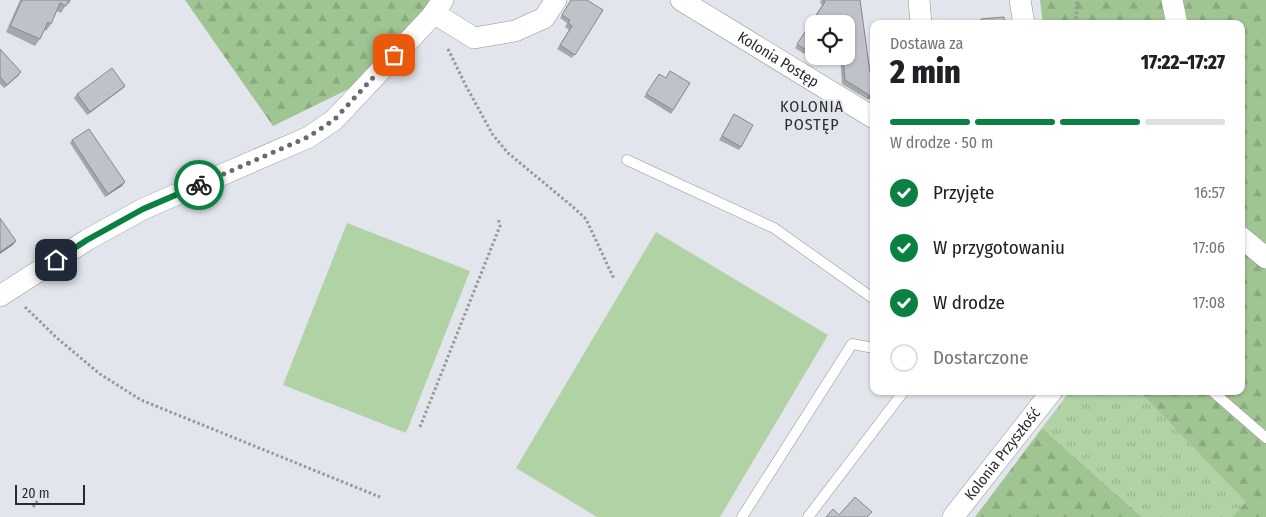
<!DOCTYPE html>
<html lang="pl">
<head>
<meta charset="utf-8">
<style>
  :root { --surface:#fff; --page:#f6f6f6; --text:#202124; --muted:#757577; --line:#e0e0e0; --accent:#0b8043 }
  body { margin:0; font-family:"Fira Sans Condensed",sans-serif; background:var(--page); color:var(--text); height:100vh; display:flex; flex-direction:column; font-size:19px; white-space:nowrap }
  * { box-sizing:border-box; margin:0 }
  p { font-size:16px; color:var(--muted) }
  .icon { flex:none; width:28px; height:28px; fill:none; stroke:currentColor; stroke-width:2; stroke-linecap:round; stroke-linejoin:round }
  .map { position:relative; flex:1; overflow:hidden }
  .details { position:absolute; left:870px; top:20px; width:375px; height:375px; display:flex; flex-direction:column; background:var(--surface); border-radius:10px; box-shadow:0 1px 4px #0004 }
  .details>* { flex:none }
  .fabs { position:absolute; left:805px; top:15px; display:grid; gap:10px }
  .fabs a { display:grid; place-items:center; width:50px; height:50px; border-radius:10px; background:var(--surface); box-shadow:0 1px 4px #0004; font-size:25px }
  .scale { position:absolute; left:15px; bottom:12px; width:70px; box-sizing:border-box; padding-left:5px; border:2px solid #292b2d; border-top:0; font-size:14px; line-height:18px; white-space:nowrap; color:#292b2d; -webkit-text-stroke:4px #e2e6ec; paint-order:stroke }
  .pin { position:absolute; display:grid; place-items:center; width:42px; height:42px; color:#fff; margin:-21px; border-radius:10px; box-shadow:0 2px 8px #0006 }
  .courier { position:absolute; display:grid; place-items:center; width:50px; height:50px; margin:-25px; border:4px solid #0b8043; border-radius:50%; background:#fff; color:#222; box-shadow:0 1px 6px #0007 }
  .headline em { font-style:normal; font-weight:800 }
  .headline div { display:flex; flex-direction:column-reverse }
  .headline { display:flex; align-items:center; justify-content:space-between; height:85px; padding:0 20px }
  h1 { font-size:32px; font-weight:800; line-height:38px }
  .bar { display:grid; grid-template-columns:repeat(4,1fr); gap:8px 5px; align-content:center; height:60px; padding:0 20px }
  .bar i { height:6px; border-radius:4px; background:var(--line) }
  .bar .current { background:var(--accent) }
  .bar p { grid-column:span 4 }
  ol { padding:0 20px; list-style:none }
  li { display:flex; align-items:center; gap:15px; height:55px }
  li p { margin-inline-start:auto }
  li .icon { padding:5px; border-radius:50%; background:var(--accent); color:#fff; stroke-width:4 }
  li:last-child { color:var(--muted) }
  li i { width:28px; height:28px; border:2px solid var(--line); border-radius:50% }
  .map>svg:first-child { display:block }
  .grass { fill:url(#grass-tufts) }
  .forest { fill:url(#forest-firs) }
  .park { fill:#b1d2a5 }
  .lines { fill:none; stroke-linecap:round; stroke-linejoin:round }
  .service-casing { stroke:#909499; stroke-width:11 }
  .minor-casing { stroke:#909499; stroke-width:22 }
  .path { stroke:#95989c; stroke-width:3; stroke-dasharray:2.5 2.5; stroke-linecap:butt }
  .service { stroke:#fff; stroke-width:10 }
  .minor { stroke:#fff; stroke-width:21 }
  .wall { fill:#a4a8ad }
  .shaded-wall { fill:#86888d }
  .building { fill:#bfc3c9; stroke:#86888d }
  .done { stroke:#6a6c70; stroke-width:5; stroke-dasharray:0 9 }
  .route { stroke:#0b8043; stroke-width:6 }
  .labels { text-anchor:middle; stroke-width:4; stroke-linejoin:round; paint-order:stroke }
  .street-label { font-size:15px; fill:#292b2d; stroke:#e2e6ec }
  .neighbourhood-label { font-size:16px; letter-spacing:1px; fill:#2c2f33; stroke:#e2e6ec }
</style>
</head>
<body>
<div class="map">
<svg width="1266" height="517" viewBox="0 0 1266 517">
  <defs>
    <pattern id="grass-tufts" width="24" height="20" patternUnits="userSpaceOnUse" patternTransform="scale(1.25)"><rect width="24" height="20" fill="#b1d2a5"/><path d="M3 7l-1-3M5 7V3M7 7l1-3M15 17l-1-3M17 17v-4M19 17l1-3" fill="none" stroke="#98b48e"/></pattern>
    <pattern id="forest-firs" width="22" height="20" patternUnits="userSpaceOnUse" patternTransform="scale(1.25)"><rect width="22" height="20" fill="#a0c593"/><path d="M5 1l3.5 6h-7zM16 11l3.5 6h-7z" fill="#8aa97f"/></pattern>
  </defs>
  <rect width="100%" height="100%" fill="#e2e6ec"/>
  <polygon class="grass" points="1070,391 1139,391 1247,502 1232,517 1142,517 1042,428"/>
  <g class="forest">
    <polygon points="185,0 432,0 363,82 273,126"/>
    <polygon points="1040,0 1266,0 1266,517 1232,517 1246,502 1139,391 1241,391 1241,24 1043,24"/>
    <polygon points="1042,428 1142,517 975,517"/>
  </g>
  <g class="park">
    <polygon points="347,223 470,271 406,433 283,385"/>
    <polygon points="656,232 828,335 720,517 597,517 516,468"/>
  </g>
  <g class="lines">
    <defs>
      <g id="service">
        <polyline points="627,160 774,228 874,299"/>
        <polyline points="1212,391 1266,438"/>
        <polyline points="742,517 852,344 874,348"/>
        <polyline points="808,517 904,391"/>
      </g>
      <g id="minor">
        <path id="s1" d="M681,0L874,118"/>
        <polyline points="919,0 921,24"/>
        <polyline points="1020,0 1024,24"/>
        <polyline points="1172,0 1177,24"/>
        <polyline points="434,13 474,38 515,31 544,18 556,0"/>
        <polyline points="1241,237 1266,258"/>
        <polyline points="0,296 87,240 143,209 309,137 334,120 431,17 443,0"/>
        <path id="s2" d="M953,517L1052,391"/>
      </g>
    </defs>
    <use href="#service" class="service-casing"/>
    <use href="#minor" class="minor-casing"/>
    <g class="path">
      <polyline points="1076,24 1077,0"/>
      <polyline points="448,49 466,86 493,135 508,153 573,207 586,219 614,279"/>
      <polyline points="25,307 57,338 100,374 141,400 380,497"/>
      <polyline points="420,427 500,226 498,218"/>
      <polyline points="33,507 47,488"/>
    </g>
    <use href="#service" class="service"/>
    <use href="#minor" class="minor"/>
  </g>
  <g class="wall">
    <polygon points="20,0 71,0 69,4 67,3 61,13 57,11 51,24 46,31 44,30 40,39 35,46 6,32"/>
    <polygon points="571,0 603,10 572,58 557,49 569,30 565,27 567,23 560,18"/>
    <polygon points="821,0 860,0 874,99 867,99 842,84 840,56 846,56 846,24 814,24 814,56 821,56 817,62 795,48 822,5 820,3"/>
    <polygon points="0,49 21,72 18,76 4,88 0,84"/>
    <polygon points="659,74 666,78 690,83 671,114 644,97"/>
    <polygon points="125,86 122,89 87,115 74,98 77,94"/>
    <polygon points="734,114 741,147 739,150 719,140"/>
    <polygon points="72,140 122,186 105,197 70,143"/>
  </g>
  <g class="shaded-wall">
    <polygon points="21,72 18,76 4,88 7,85"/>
    <polygon points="125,86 122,89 87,115 90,112"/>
    <polygon points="869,95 874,95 874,99 867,99"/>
    <polygon points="125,182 122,186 105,197 108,194"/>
    <polygon points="16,241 13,245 0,254 0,252"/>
  </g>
  <g class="building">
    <polygon points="22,0 69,0 66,6 60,3 51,24 48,22 40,39 10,26"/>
    <polygon points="571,0 587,0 603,10 575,55 560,45 572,26 568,23 570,20 562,15"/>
    <polygon points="823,0 860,0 870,72 874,72 874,95 869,95 845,80 843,56 846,56 846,24 814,24 814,55 797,44 825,2"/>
    <polygon points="1004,17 1005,24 981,24 981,19"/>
    <polygon points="0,49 21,72 7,85 0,77"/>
    <polygon points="112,68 125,86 90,112 77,94"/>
    <polygon points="670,71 690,83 673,110 646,94 659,74 666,78"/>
    <polygon points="734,114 753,125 741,147 722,136"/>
    <polygon points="89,129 125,182 108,194 72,140"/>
    <polygon points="0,218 16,241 0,252"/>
    <polygon points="855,497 872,512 867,517 826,517 833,509 839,515"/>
  </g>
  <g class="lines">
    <polyline class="done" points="199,185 308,137 334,120 394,55"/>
    <polyline class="route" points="56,260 87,240 143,209 199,185"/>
  </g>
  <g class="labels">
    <g class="street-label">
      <text dy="5" stroke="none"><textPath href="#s1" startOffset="114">Kolonia Postęp</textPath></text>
      <text dy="5" stroke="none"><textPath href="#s2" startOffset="80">Kolonia Przyszłość</textPath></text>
    </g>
    <g class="neighbourhood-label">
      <text x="812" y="112">KOLONIA<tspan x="812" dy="18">POSTĘP</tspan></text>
    </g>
  </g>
</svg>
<div class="fabs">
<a><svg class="icon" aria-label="locate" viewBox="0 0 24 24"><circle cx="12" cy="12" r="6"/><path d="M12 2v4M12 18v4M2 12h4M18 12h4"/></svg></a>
</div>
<div class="scale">20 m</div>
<div class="pin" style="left:394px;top:55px;background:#ea580c"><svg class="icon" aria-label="bag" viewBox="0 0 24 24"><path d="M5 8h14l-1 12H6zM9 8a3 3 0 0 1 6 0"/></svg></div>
<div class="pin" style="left:56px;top:260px;background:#1f2937"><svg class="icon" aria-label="home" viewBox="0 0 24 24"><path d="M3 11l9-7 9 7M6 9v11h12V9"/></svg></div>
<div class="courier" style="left:199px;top:185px"><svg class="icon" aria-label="bike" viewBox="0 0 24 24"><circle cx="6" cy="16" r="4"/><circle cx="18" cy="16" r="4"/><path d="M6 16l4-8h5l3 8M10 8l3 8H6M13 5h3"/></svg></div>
<section class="details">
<div class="headline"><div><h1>2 min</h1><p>Dostawa za</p></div><em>17:22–17:27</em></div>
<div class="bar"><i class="current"></i><i class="current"></i><i class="current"></i><i></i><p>W drodze · 50 m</p></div>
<ol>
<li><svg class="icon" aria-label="check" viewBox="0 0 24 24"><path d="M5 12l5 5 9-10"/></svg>Przyjęte<p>16:57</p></li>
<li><svg class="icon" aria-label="check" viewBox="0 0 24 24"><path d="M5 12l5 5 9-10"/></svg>W przygotowaniu<p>17:06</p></li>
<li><svg class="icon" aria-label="check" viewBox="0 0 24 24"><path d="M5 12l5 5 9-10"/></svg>W drodze<p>17:08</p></li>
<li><i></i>Dostarczone</li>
</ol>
</section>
</div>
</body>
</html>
